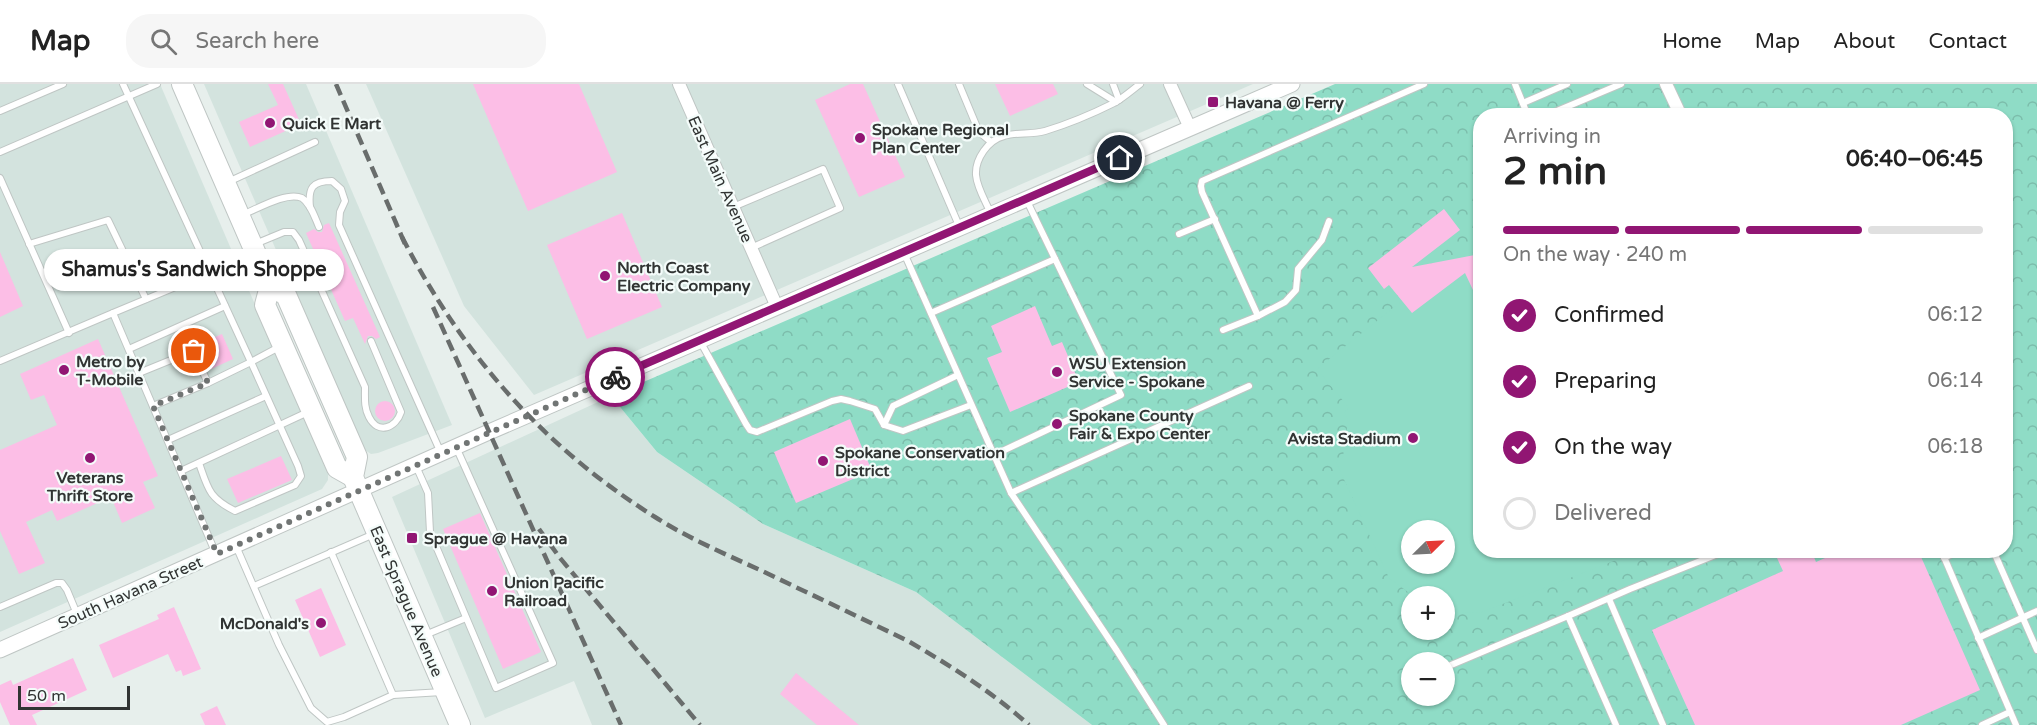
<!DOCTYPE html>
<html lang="en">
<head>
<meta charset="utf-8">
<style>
  :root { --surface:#fff; --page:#f6f6f6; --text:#222; --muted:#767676; --line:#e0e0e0; --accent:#911673 }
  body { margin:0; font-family:"Varela Round",sans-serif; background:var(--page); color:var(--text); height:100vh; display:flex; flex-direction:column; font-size:22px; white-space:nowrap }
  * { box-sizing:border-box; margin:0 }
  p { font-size:20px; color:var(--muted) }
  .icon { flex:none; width:33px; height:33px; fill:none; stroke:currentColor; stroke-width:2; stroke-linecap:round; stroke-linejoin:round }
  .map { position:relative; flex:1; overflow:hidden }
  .details { position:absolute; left:1473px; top:24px; width:540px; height:450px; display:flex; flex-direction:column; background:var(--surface); border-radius:24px; box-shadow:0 2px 4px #0004 }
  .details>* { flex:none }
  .needle { width:39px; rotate:66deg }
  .buttons { position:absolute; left:1401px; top:436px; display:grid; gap:12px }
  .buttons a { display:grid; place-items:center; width:54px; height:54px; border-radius:50%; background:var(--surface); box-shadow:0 2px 4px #0004; font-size:30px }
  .scale { position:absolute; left:18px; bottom:15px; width:112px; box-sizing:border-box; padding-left:6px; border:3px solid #313433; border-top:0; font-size:16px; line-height:21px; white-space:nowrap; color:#313433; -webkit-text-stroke:4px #f4fcfa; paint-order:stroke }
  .pin { position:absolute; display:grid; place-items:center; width:51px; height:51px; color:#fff; margin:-26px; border:3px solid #fff; border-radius:50%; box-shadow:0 2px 6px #0007 }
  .courier { position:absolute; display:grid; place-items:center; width:60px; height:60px; margin:-30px; border:4px solid #911673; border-radius:50%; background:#fff; color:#222; box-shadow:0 2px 8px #0007 }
  .bubble { position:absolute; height:42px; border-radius:21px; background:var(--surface); box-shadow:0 2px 4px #0004; font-size:20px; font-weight:800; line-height:42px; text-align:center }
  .headline em { font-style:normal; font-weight:800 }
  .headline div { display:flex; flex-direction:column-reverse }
  .headline { display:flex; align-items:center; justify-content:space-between; height:102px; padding:0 30px }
  h1 { font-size:39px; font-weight:800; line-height:45px }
  .bar { display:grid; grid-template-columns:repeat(4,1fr); gap:9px 6px; align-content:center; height:72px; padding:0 30px }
  .bar i { height:8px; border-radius:4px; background:var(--line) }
  .bar .on { background:var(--accent) }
  .bar p { grid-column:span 4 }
  ol { padding:0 30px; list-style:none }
  li { display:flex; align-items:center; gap:18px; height:66px }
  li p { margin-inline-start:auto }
  li .icon { padding:6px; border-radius:50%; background:var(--accent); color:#fff; stroke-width:4 }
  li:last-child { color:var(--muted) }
  li i { width:33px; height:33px; border:3px solid var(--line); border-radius:50% }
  header { display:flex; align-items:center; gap:36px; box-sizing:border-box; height:84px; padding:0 30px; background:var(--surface); border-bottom:2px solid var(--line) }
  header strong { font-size:28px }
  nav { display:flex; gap:33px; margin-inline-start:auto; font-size:21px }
  .search { width:420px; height:54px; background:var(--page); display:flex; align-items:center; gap:15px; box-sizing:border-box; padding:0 21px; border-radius:24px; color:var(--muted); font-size:22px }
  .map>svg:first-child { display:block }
  .built { fill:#d3e3de }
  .park { fill:url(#park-crowns); fill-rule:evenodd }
  .pitch { fill:#8fdcc6; fill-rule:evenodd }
  .building { fill:#fcbee6 }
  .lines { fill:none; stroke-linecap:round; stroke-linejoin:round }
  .service-casing { stroke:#bfc6c4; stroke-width:8 }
  .minor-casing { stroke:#bfc6c4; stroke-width:14 }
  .tertiary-casing { stroke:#bfc6c4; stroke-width:17 }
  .primary-casing { stroke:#bfc6c4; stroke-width:22 }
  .service { stroke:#fff; stroke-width:6 }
  .minor { stroke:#fff; stroke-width:12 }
  .tertiary { stroke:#fff; stroke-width:15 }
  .primary { stroke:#fff; stroke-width:20 }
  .rail { stroke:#696d6c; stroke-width:4.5; stroke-dasharray:12 6; stroke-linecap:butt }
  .done { stroke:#717574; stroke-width:6; stroke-dasharray:0 10.8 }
  .route { stroke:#911673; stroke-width:8 }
  .poi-dot { fill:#911673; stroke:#f4fcfa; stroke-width:2 }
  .labels { text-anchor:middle; stroke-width:4.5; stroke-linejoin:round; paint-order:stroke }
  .poi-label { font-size:16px; font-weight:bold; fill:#313433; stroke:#f4fcfa; text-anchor:start }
  .street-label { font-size:16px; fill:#313433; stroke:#f4fcfa }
</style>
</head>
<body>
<header>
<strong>Map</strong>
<div class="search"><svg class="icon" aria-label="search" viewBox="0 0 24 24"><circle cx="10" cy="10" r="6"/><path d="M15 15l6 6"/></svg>Search here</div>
<nav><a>Home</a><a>Map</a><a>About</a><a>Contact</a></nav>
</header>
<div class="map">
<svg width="2037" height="641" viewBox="0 0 2037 641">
  <defs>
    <pattern id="park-crowns" width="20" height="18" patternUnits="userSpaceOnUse" patternTransform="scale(1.5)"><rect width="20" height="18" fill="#8fdcc6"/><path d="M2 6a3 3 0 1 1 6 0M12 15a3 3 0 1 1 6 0" fill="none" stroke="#7cbdab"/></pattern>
  </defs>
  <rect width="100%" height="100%" fill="#e7efec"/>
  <g class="built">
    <polygon points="0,0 160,0 328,390 328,396 322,405 0,548"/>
    <polygon points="204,0 306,0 452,341 378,369 371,370 362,364"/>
    <polygon points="366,0 1253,0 534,311 464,222"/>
    <polygon points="611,312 657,368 763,440 916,508 1092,641 592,641 574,597 485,634 392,413"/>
  </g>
  <path class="park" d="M1335,0H2037V641H1092L916,508L763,440L657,368L611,312ZM1480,32H2006V466H1480ZM1412,447H1444V480H1412ZM1412,513H1444V546H1412ZM1412,579H1444V612H1412Z"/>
  <path class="pitch" d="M1480,168V466H1624V473L1482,528L1458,529L1445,524L1444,513H1419L1408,508L1389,494L1336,378L1343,373L1348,336L1344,328L1349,324L1317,285L1459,171ZM1412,447H1444V480H1412Z"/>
  <g class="building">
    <polygon points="268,0 283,0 301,40 250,63 239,38 278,21"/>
    <polygon points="473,0 579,0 617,88 528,127"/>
    <polygon points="850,0 863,0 905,93 859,113 815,16"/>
    <polygon points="995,0 1053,0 1058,10 1010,32"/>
    <polygon points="1444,125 1460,146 1412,183 1480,170 1480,221 1465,189 1412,229 1389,201 1384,205 1368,184"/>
    <polygon points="622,129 662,223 587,255 547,161"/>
    <polygon points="329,139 380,253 376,255 372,252 368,252 365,260 353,234 345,237 306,149 314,145 318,148 322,148 324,141"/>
    <polygon points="0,168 23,222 0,233"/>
    <polygon points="1035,222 1052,262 1062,258 1079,298 1010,328 987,274 1002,268 991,242"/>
    <polygon points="222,250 233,275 209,286 201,268 212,263 208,256"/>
    <polygon points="98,255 158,392 143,398 155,424 122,439 111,413 57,437 52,426 26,438 45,479 19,490 0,447 0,366 57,341 44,311 31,316 20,290"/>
    <circle cx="385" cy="327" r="10"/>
    <polygon points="850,335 872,387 796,419 774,368"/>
    <polygon points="281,372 292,396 238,419 227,395"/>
    <polygon points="480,429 541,568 503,585 443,445"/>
    <polygon points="1794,466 1811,466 1816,478 1843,466 1918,466 1980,606 1901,641 1695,641 1652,546 1783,487 1777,474"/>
    <polygon points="321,504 346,561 320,573 295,516"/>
    <polygon points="174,523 201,585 183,592 181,586 176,588 168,570 113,594 99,561 159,535 157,531"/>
    <polygon points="73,574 87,606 32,631 37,641 10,641 0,618 0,601 11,596 13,601"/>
    <polygon points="796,589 859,641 817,641 780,610"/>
    <polygon points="217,622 226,641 205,641 200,630"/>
  </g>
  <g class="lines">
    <defs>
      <g id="service">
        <polyline points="123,0 251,278 208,299"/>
        <polyline points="898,0 960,144"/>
        <polyline points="959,0 979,48 991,58"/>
        <polyline points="1087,0 1116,18"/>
        <polyline points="1113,0 1119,16"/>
        <polyline points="1515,0 1528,32"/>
        <polyline points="1523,19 1567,0"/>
        <polyline points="0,27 63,0"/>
        <polyline points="1545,32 1621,0"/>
        <polyline points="0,68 157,0"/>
        <polyline points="0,94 69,249"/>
        <polyline points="228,98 315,58"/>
        <path d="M310,123C308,104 312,97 332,97L341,105L345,117L340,128L339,141L441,369"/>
        <polyline points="733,123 823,85 840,124 751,164"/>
        <path d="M991,130C986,118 977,104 976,91C975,75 988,56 1004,52C1017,48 1031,51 1045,47C1068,40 1092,30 1114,19C1123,14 1132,6 1140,0"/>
        <path d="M242,131C257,125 287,107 302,114C311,120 315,134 319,143"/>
        <polyline points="1179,150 1215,135"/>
        <polyline points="29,160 108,136 146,215"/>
        <path d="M255,160L284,148H293L299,156L365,303C365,314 364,324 369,333C378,351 396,344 401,328L371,257"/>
        <polyline points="904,169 994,371 1121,311 1026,115"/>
        <polyline points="113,229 252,171"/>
        <polyline points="931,229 1055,175"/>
        <polyline points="1258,232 1285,218 1296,206 1298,185 1322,156 1329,137"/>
        <polyline points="1223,246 1258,232 1202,108 1201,102 1202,97 1424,0"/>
        <polyline points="700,257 746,340 750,346 757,348 832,317 841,315 850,317 875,325 884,341 903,347 971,321"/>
        <polyline points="129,265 225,222"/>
        <polyline points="0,277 113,229 216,470"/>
        <polyline points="139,289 193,267 208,299 153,322"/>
        <polyline points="884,341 893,322 958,291"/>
        <polyline points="168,356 266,312"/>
        <polyline points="994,371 1011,409"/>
        <path d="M199,379C208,405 209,414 235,427L295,401L301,392L298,382L251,278L281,262"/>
        <polyline points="416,382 428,409 430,448 496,604 553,579 456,363"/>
        <polyline points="181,387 308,328"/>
        <polyline points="236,462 279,561 311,624 327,638 344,633 393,611 442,608"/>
        <polyline points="1941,466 2016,641"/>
        <polyline points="1993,466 2037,566"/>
        <polyline points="331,468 393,611"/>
        <polyline points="1944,474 1960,466"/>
        <polyline points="254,502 374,450"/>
        <polyline points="1609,515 1663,641"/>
        <polyline points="0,523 56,499 62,499 67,506 77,530"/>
        <polyline points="425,551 466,534"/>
        <polyline points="1978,554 2037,527"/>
        <polyline points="1444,584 1568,532"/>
        <polyline points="1164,641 1117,567 1011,409 1249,302"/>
        <polyline points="1616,641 1568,532 1630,505 1728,466"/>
        <polyline points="1982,641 2010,628"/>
      </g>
      <g id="minor">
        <polyline points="679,0 777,223"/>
        <polyline points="1170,0 1190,44"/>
        <polyline points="1666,0 1681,32"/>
      </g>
      <polyline id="tertiary" points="0,566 489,348 1292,0"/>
      <g id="primary">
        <polyline points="182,0 270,202 286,211 357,373 353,393 460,641"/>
        <polyline points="270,202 265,221 337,384 353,393"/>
      </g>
    </defs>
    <use href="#service" class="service-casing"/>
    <use href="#minor" class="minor-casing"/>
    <use href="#tertiary" class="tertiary-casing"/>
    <use href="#primary" class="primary-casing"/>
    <use href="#service" class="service"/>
    <use href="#minor" class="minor"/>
    <use href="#tertiary" class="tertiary"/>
    <use href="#primary" class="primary"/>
    <g class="rail">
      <polyline points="336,0 405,160"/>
      <path d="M402,153C463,271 542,362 655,433C688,454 725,470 760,486C810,510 859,533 908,557C951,582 992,608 1029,641"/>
      <polyline points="433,223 621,641"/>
      <polyline points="539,445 560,474 700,641"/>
    </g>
  </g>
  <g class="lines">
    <polyline class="done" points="194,267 208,299 153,322 217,470 615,293"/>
    <polyline class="route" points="615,293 1120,74"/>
  </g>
  <g class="poi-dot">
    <rect x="1207" y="12" width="12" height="12" rx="3"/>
    <circle cx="270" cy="39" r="6"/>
    <circle cx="860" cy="54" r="6"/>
    <circle cx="605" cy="192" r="6"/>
    <circle cx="64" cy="286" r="6"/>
    <circle cx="1057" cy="288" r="6"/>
    <circle cx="1057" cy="340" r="6"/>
    <circle cx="1413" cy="354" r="6"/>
    <circle cx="90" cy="374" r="6"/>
    <circle cx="823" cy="377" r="6"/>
    <rect x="406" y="448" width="12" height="12" rx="3"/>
    <circle cx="492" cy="507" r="6"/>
    <circle cx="321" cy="539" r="6"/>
  </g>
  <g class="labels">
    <g class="poi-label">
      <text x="1225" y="24">Havana @ Ferry</text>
      <text x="282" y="45">Quick E Mart</text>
      <text x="872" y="51">Spokane Regional<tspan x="872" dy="18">Plan Center</tspan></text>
      <text x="617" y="189">North Coast<tspan x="617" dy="18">Electric Company</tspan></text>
      <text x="76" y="283">Metro by<tspan x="76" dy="18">T-Mobile</tspan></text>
      <text x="1069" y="285">WSU Extension<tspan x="1069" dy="18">Service - Spokane</tspan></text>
      <text x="1069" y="337">Spokane County<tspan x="1069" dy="18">Fair &amp; Expo Center</tspan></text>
      <text x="1401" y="360" text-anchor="end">Avista Stadium</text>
      <text x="835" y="374">Spokane Conservation<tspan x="835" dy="18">District</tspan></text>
      <text x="90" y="399" text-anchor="middle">Veterans<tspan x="90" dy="18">Thrift Store</tspan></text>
      <text x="424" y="460">Sprague @ Havana</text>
      <text x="504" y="504">Union Pacific<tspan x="504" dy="18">Railroad</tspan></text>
      <text x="309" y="545" text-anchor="end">McDonald's</text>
    </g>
    <g class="street-label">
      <text transform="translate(721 95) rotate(66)" y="6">East Main Avenue</text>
      <text transform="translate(130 508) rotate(-24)" y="6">South Havana Street</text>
      <text transform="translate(407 517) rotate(67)" y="6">East Sprague Avenue</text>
    </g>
  </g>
</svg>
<div class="buttons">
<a><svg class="needle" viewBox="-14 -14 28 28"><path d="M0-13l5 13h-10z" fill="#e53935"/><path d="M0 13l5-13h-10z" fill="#767676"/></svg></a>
<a>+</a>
<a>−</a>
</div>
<div class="scale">50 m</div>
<div class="pin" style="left:194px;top:267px;background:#ea580c"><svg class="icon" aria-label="bag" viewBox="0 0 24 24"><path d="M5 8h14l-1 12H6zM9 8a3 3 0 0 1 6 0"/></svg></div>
<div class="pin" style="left:1120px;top:74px;background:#1f2937"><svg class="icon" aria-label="home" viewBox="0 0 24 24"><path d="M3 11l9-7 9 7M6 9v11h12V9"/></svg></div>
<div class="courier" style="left:615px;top:293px"><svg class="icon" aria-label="bike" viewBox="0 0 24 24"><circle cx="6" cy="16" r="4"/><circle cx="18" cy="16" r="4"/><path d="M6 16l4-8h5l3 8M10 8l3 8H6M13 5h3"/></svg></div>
<div class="bubble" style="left:44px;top:165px;width:300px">Shamus's Sandwich Shoppe</div>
<section class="details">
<div class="headline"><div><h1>2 min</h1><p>Arriving in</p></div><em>06:40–06:45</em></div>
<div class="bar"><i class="on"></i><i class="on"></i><i class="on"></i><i></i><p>On the way · 240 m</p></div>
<ol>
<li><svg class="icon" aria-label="check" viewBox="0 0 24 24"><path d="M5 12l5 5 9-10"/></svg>Confirmed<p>06:12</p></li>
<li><svg class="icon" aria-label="check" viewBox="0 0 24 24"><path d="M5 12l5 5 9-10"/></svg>Preparing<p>06:14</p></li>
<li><svg class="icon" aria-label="check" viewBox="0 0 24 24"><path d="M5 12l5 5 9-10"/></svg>On the way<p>06:18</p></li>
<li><i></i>Delivered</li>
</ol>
</section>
</div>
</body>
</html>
